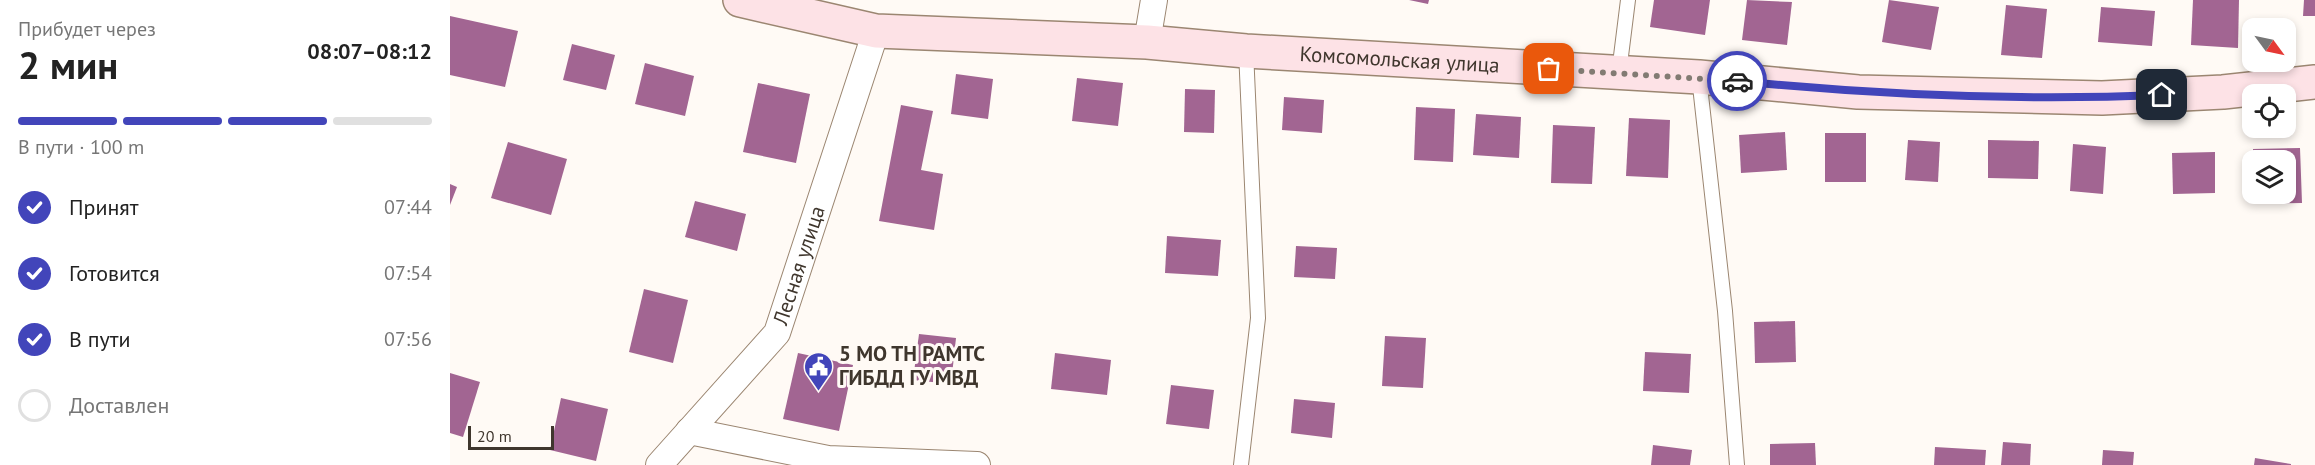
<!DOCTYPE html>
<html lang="ru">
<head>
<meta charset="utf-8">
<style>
  :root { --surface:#fff; --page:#f2f2f2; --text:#222; --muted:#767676; --line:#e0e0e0; --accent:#4245ba }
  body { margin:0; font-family:"PT Sans",sans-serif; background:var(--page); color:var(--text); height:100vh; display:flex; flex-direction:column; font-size:22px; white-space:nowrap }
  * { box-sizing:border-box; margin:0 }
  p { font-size:20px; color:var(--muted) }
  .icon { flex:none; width:33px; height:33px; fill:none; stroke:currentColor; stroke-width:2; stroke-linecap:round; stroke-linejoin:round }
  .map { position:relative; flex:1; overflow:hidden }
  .side { display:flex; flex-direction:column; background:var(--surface); width:450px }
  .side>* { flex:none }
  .needle { width:39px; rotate:123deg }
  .fabs { position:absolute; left:1792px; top:18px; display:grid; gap:12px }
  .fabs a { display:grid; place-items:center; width:54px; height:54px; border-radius:12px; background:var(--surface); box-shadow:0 3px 9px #0003; font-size:30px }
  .scale { position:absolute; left:18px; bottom:15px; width:86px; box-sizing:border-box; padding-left:6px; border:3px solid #3f362d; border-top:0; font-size:16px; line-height:21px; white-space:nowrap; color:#3f362d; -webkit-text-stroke:4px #fffaf5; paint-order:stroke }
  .pin { position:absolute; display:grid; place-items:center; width:51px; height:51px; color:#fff; margin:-26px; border-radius:12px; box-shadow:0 3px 9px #0006 }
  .courier { position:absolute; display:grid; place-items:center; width:60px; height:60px; margin:-30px; border:4px solid #4245ba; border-radius:50%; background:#fff; color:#222; box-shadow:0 2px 8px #0007 }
  .headline em { font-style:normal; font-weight:800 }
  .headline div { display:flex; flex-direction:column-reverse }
  .headline { display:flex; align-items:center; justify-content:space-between; height:102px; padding:0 18px }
  h1 { font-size:39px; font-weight:800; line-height:45px }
  .bar { display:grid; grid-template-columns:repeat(4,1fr); gap:9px 6px; align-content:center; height:72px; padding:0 18px }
  .bar i { height:8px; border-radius:4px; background:var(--line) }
  .bar .on { background:var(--accent) }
  .bar p { grid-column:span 4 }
  ol { padding:0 18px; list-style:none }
  li { display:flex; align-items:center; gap:18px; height:66px }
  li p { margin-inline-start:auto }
  li .icon { padding:6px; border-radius:50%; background:var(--accent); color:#fff; stroke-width:4 }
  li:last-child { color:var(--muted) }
  li i { width:33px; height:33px; border:3px solid var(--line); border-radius:50% }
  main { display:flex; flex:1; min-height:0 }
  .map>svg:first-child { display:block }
  .building { fill:#a26592 }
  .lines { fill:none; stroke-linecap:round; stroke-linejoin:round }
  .lane-casing { stroke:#9b8671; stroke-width:16 }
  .street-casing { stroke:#9b8671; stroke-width:28 }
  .secondary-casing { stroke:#9b8671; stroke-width:36 }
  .lane { stroke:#fff; stroke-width:14 }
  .street { stroke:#fff; stroke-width:26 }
  .secondary { stroke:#fde2e6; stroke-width:33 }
  .done { stroke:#827b73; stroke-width:6; stroke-dasharray:0 10.8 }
  .route { stroke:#4245ba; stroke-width:8 }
  .labels { text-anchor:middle; stroke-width:6; stroke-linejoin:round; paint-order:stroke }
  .street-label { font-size:21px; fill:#3f362d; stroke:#fffaf5 }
  .poi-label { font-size:21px; font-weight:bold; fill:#3f362d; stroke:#fffaf5; text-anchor:start }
</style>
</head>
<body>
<main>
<section class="side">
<div class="headline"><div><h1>2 мин</h1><p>Прибудет через</p></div><em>08:07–08:12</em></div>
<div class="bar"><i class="on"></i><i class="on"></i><i class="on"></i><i></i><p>В пути · 100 m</p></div>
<ol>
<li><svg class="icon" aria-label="check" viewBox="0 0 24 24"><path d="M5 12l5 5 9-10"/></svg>Принят<p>07:44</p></li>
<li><svg class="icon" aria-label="check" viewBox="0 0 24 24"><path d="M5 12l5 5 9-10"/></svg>Готовится<p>07:54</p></li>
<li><svg class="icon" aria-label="check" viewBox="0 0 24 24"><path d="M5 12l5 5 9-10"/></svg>В пути<p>07:56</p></li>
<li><i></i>Доставлен</li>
</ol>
</section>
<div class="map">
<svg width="1865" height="465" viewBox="0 0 1865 465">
  <rect width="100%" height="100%" fill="#fffaf5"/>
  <g class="building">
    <polygon points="959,0 979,0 978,4"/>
    <polygon points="1204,0 1260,0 1255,35 1200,27"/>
    <polygon points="1297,0 1342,2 1337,45 1292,40"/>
    <polygon points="1439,0 1489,7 1481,50 1432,42"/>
    <polygon points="1743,0 1789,0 1788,48 1741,45"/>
    <polygon points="1854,0 1865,0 1865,16 1853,16"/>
    <polygon points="1556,5 1597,9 1592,58 1551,55"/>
    <polygon points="1651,7 1705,11 1702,46 1648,42"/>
    <polygon points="0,16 68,31 55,87 0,75"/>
    <polygon points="122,44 165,55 156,90 113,80"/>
    <polygon points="195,63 244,76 235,116 185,104"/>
    <polygon points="506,74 543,79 538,119 501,114"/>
    <polygon points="627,78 673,83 668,126 622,121"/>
    <polygon points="308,83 360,94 346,163 293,152"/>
    <polygon points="735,89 765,90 764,133 734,132"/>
    <polygon points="834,97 874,100 872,133 832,130"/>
    <polygon points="451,105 483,111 471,170 493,174 484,230 429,221"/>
    <polygon points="966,107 1005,109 1003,162 964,160"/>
    <polygon points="1026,114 1071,117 1069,158 1023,155"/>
    <polygon points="1179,118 1220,120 1218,178 1176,176"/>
    <polygon points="1103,125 1145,127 1142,184 1101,183"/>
    <polygon points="1335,132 1337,170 1291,173 1289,135"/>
    <rect x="1375" y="133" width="41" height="49"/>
    <polygon points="1458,140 1490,142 1488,182 1455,180"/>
    <polygon points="1538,140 1589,141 1588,179 1538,178"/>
    <polygon points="58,142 117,159 101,215 41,198"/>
    <polygon points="1623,144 1656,147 1653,194 1620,191"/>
    <polygon points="1850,148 1852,203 1804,204 1804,194 1836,194 1836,160 1803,160 1803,149"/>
    <polygon points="1765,152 1765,193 1723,194 1722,153"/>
    <polygon points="0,184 7,187 0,205"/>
    <polygon points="245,201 296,214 287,251 235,237"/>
    <polygon points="717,236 771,240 768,276 715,273"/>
    <polygon points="846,246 887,248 885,279 844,277"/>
    <polygon points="194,289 238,300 223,363 179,352"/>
    <polygon points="1345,321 1346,362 1305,363 1304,322"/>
    <polygon points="469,334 506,338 501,384 463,380"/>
    <polygon points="935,336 976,338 973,388 932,386"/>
    <polygon points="1195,352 1241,354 1239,393 1193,391"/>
    <polygon points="348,353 403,365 389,431 333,419"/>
    <polygon points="605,353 661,360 657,395 601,389"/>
    <polygon points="0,373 30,382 13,437 0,433"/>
    <polygon points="721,385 764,390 759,429 716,424"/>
    <polygon points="111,398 158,409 146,461 100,450"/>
    <polygon points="844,399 885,403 882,438 841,433"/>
    <polygon points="1553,442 1581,444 1580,465 1551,465"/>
    <polygon points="1365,443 1366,465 1320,465 1320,444"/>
    <polygon points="1203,445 1242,450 1240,465 1201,465"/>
    <polygon points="1485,447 1536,450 1535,465 1484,465"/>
    <polygon points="1653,450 1684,452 1683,465 1652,465"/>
    <polygon points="1805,458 1841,464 1841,465 1804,465"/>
  </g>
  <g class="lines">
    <defs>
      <g id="lane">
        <polyline points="1169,72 1178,0"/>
        <polyline points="1249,77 1275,311 1287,465"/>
        <polyline points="791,465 808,318 796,51"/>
      </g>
      <g id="street">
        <polyline points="697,42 704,0"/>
        <polyline points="239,431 378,459 527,465"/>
        <path id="s1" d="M209,465L327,333L426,31"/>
      </g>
      <g id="secondary">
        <path id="s2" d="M290,0L426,31L697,42L796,51L1249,77L1408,92L1652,98L1773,92L1865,82"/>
      </g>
    </defs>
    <use href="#lane" class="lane-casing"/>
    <use href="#street" class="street-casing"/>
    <use href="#secondary" class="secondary-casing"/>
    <use href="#lane" class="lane"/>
    <use href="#street" class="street"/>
    <use href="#secondary" class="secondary"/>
  </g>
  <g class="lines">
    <polyline class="done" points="1099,69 1287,81"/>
    <path class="route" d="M1287,81C1428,95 1571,101 1712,95"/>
  </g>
  <defs>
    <symbol id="civic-pin" viewBox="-11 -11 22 30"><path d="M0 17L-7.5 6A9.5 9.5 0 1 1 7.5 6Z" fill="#4245ba" stroke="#fffaf5"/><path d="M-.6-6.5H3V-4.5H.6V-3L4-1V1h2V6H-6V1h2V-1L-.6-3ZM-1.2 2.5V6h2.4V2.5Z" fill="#fff"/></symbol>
  </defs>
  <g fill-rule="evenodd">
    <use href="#civic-pin" x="352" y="350" width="33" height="45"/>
  </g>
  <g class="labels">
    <g class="street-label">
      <text dy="7" stroke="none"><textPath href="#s2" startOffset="664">Комсомольская улица</textPath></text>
      <text dy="7" stroke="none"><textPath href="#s1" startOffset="248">Лесная улица</textPath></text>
    </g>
    <g class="poi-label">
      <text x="389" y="361">5 МО ТН РАМТС<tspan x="389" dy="24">ГИБДД ГУ МВД</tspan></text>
    </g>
  </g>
</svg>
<div class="fabs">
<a><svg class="needle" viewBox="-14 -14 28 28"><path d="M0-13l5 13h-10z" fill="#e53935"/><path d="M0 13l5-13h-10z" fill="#767676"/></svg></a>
<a><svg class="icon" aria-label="locate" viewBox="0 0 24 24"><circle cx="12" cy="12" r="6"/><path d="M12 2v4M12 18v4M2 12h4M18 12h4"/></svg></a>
<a><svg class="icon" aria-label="layers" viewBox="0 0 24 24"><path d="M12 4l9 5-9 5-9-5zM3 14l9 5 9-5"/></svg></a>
</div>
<div class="scale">20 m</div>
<div class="pin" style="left:1099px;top:69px;background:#ea580c"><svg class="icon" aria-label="bag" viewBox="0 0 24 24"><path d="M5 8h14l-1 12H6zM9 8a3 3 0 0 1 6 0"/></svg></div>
<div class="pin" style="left:1712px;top:95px;background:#1f2937"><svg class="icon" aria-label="home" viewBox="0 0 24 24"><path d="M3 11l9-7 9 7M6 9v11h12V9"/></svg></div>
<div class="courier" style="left:1287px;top:81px"><svg class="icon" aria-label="car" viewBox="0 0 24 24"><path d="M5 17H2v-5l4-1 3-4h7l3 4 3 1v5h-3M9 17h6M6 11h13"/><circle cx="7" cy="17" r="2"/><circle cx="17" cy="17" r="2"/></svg></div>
</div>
</main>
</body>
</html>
